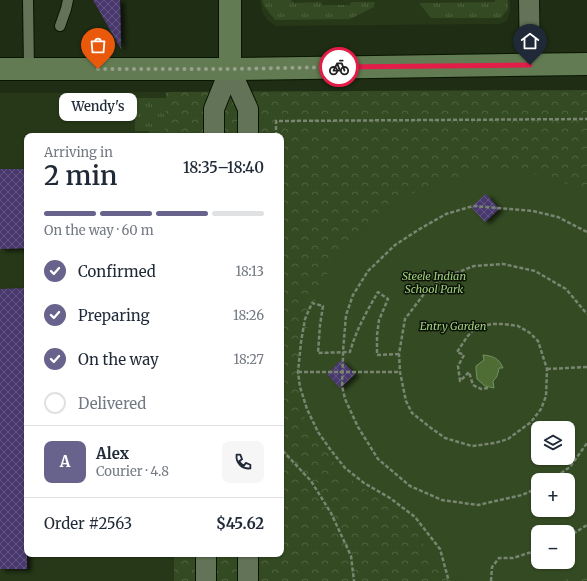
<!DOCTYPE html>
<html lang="en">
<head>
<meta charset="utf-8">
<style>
  :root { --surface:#fff; --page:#f6f6f7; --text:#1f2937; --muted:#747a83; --line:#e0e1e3; --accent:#67638c }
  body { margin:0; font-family:Merriweather,serif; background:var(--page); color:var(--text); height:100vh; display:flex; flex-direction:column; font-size:15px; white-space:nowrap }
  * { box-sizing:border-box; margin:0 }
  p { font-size:13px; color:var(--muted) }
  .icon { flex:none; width:22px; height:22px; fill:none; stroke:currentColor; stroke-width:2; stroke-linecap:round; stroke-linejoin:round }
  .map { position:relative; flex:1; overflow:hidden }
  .drawer { position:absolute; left:24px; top:133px; width:260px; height:424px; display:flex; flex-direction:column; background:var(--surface); border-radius:8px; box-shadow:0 1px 3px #0004 }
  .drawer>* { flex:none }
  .buttons { position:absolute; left:531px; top:421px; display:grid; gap:8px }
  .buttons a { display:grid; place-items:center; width:44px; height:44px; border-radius:8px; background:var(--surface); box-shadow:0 1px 3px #0004; font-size:20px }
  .pin { position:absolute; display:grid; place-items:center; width:34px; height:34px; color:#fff; margin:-41px -17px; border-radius:50% 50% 50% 0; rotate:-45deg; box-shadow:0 0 4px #0007 }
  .pin .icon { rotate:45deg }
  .courier { position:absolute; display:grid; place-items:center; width:40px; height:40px; margin:-20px; border:3px solid #e11d48; border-radius:50%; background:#fff; color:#222; box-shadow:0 1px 5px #0007 }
  .bubble { position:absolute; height:28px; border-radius:8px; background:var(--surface); box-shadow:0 1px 3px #0004; font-size:13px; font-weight:600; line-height:28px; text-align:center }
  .head em { font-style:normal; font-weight:600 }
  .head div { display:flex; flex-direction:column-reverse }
  .head { display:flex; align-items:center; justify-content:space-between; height:68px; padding:0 20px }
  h1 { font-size:26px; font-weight:600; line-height:30px }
  .bar { display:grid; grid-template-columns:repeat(4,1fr); gap:6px 4px; align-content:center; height:48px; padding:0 20px }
  .bar i { height:5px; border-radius:3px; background:var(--line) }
  .bar .on { background:var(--accent) }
  .bar p { grid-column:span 4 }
  .line { display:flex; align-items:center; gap:10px; padding:0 20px; border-top:1px solid var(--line) }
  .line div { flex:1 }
  .round { display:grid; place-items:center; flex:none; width:42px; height:42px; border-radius:8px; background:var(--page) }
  ol { padding:0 20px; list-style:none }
  li { display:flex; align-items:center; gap:12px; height:44px }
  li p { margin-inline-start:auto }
  li .icon { padding:4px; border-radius:50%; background:var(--accent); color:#fff; stroke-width:4 }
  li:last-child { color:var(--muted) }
  li i { width:22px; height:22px; border:2px solid var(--line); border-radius:50% }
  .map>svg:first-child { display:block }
  .built { fill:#263818 }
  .grass { fill:url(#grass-tufts) }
  .park { fill:url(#park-crowns); fill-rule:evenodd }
  .garden { fill:#334a22; fill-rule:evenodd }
  .water { fill:#4d6d35; stroke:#769064 }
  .building { fill:url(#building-cross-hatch); filter:url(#shadow) }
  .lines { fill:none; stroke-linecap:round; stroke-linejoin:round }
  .lane-casing { stroke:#081501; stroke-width:12 }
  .street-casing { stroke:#081501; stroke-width:22 }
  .secondary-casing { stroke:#081501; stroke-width:24 }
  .path { stroke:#788570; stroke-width:2.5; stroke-dasharray:4 2; stroke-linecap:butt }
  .lane { stroke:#627357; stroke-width:10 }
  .street { stroke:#627357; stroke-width:20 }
  .secondary { stroke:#637b52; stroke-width:22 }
  .done { stroke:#96a18e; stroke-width:4; stroke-dasharray:0 7.2 }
  .route { stroke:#e11d48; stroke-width:5 }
  .labels { text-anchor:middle; stroke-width:3; stroke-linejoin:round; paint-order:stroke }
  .park-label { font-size:11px; font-style:italic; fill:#9fcf7c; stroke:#0d1309 }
</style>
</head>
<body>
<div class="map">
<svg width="587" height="581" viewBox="0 0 587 581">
  <defs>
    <pattern id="grass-tufts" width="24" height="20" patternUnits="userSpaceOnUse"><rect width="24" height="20" fill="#334a22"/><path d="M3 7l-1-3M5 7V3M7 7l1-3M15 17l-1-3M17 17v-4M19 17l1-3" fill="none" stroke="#506441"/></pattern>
    <pattern id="park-crowns" width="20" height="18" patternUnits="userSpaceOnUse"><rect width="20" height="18" fill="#334a22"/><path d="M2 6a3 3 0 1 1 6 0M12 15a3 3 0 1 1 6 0" fill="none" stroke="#506441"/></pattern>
    <pattern id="building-cross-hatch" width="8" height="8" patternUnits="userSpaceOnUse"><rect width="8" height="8" fill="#49376d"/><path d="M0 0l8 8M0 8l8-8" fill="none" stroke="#625481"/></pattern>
    <filter id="shadow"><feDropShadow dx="4.5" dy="2.5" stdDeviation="2" flood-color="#0009"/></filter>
  </defs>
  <rect width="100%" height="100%" fill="#1f2d14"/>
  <g class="built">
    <polygon points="260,0 510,0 510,11 507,21 500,24 276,26 267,20 262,11"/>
    <polygon points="166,92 165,136 27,136 27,554 174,554 174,581 0,581 0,93"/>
  </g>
  <g class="grass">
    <polygon points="262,0 291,0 294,3 321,2 322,5 350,5 351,2 375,2 374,7 350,19 275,20 264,6"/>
    <polygon points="495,0 508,0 508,9 501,18 431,18 419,3 495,2"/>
    <polygon points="135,98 171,98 186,136 149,136 149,131 135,131"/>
  </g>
  <path class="park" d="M587,90V581H174V554H281V136H165L166,92ZM538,428H568V458H538ZM538,480H568V510H538ZM538,532H568V562H538Z"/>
  <path class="garden" d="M509,172L544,175L587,192V568L563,581H460L439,573L417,532L389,505L340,472L302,413L301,350L319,289L334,262L355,236L378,215L405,197L437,182L473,174ZM538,428H568V458H538ZM538,480H568V510H538ZM538,532H568V562H538Z"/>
  <path class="water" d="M483,355C493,356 499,358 503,368H499C498,374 497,378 493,381L494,388L485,386L477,379L476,370V366L484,360Z"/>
  <g class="building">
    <polygon points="93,0 120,0 121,49"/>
    <polygon points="0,169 27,169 27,248 0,249"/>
    <polygon points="486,194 499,209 485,222 471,207"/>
    <polygon points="27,288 27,569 0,569 0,289"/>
    <polygon points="341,360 355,374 340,388 327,374"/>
  </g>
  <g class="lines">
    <defs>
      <g id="lane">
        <polyline points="28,0 29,69"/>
        <polyline points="60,26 66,9 68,0"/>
      </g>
      <g id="street">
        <polyline points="529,0 530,65"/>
        <polyline points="230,69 248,109 248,136"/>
        <polyline points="214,136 214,109 230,69"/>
        <polyline points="206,554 206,581"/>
        <polyline points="248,554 248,581"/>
      </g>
      <g id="secondary">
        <polyline points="230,0 230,69"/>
        <polyline points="0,69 230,69 587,64"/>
      </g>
    </defs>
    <use href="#lane" class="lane-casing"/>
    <use href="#street" class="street-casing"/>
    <use href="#secondary" class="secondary-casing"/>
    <g class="path">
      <polyline points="276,136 276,121 587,119"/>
      <path d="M399,354L377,355V335L379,320L388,299L378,292C367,311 356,330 350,352L318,353L320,325L323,306L312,303L305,319L301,342L298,372L300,387L307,409L318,432L330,449L345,468L364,483L390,498L415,517L440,549L448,578L449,581"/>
      <polyline points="547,369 587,367"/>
      <polyline points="298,372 400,372"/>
      <polyline points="281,385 282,450 311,481 331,513 351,556 354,581"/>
      <polyline points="488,388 481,389 473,385 469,372 460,381 458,366 464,355 457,352 467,337 474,329 481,326 493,324 502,324 518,326 530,333 538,341 547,369 546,396 541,409 531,422 508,439 495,443 472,446 445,438 431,428 412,413 406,401 400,372 399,354 405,319 424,294 443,278 474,266 503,264 535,271 566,289 587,314"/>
      <polyline points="551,480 570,467 587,443"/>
      <polyline points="538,488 522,495 478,505 442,500 410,486 378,459 358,427 345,399 342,386 343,357 343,351 346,315 353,295 368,271 395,245 418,230 446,214 473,206 533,211 558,217 587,232"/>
      <polyline points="568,537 587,525"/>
      <polyline points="491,581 492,567 499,558 513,558 538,550"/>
    </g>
    <use href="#lane" class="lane"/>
    <use href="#street" class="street"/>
    <use href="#secondary" class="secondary"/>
  </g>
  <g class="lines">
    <polyline class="done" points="98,69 230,69 339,67"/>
    <polyline class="route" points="339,67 530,65"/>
  </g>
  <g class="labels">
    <g class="park-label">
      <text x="434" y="280">Steele Indian<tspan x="434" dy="13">School Park</tspan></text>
      <text x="453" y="330">Entry Garden</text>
    </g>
  </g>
</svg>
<div class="buttons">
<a><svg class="icon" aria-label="layers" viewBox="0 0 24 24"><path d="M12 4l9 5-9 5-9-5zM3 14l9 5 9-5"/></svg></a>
<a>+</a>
<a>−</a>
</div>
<div class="pin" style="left:98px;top:69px;background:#ea580c"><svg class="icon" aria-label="bag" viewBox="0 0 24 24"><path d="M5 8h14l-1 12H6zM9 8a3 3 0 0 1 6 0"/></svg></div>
<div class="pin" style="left:530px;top:65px;background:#1f2937"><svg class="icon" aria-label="home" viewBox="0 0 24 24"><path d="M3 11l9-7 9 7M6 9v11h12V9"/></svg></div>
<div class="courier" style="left:339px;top:67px"><svg class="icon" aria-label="bike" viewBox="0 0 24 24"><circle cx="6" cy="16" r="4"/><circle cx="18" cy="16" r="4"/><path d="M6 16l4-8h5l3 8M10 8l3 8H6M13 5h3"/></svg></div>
<div class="bubble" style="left:59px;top:93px;width:78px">Wendy's</div>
<section class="drawer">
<div class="head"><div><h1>2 min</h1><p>Arriving in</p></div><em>18:35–18:40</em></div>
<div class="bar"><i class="on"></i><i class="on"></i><i class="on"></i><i></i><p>On the way · 60 m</p></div>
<ol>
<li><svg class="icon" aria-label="check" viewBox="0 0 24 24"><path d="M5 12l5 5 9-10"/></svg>Confirmed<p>18:13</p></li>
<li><svg class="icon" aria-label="check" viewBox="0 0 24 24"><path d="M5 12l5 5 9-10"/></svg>Preparing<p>18:26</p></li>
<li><svg class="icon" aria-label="check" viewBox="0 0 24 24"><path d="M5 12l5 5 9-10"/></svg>On the way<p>18:27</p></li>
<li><i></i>Delivered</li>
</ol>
<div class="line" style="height:72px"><b class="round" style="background:var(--accent);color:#fff">A</b><div><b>Alex</b><p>Courier · 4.8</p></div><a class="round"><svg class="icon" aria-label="phone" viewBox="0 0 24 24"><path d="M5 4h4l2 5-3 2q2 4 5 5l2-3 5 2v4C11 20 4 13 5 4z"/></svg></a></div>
<div class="line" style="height:52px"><div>Order #2563</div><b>$45.62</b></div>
</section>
</div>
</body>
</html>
